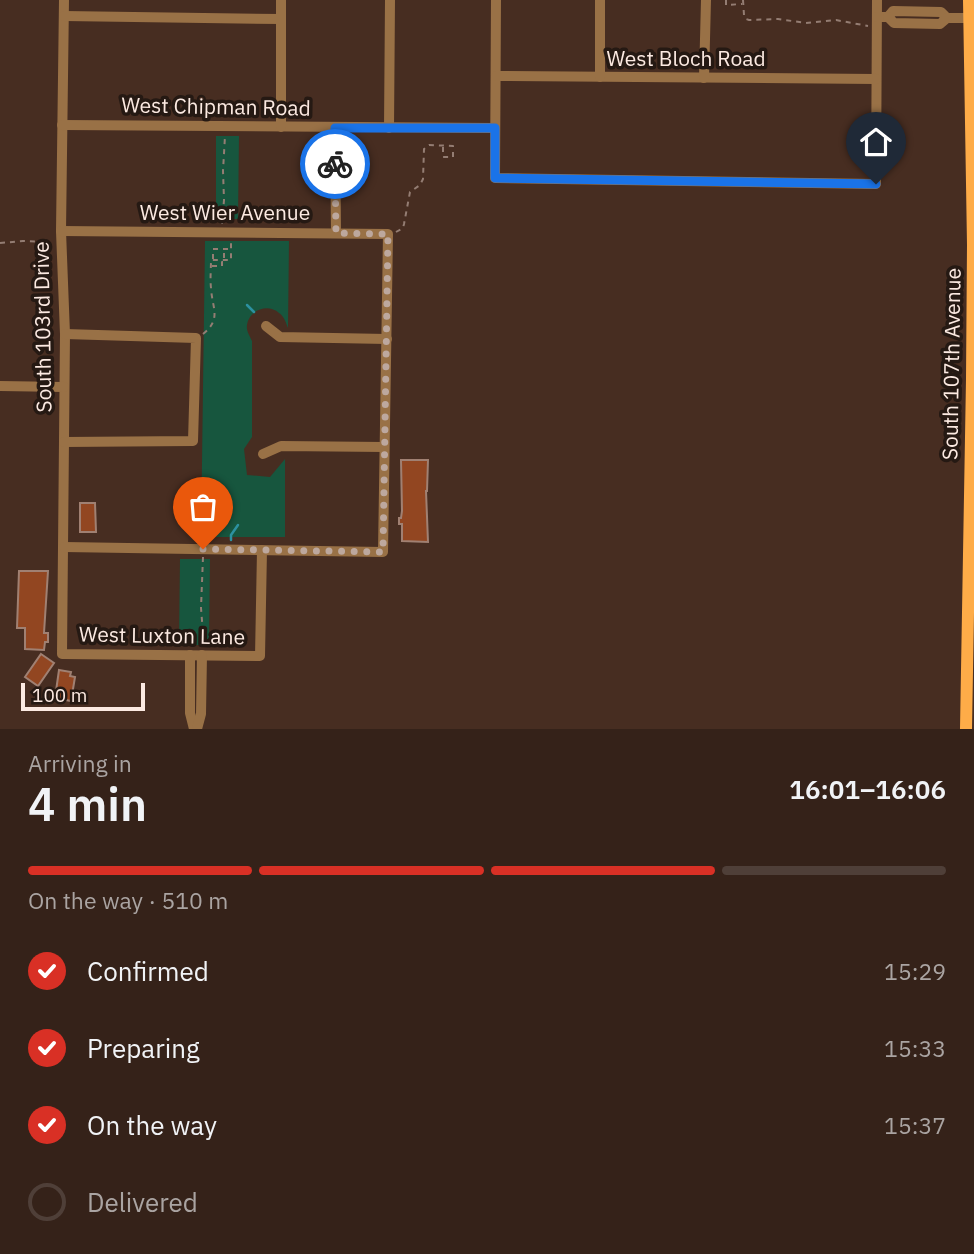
<!DOCTYPE html>
<html lang="en">
<head>
<meta charset="utf-8">
<style>
  :root { --surface:#352219; --page:#402f26; --text:#f1f3f6; --muted:#aaa4a2; --line:#4f3f38; --accent:#d93025 }
  body { margin:0; font-family:"IBM Plex Sans",sans-serif; background:var(--page); color:var(--text); height:100vh; display:flex; flex-direction:column; font-size:26px; white-space:nowrap }
  * { box-sizing:border-box; margin:0 }
  p { font-size:23px; color:var(--muted) }
  .icon { flex:none; width:38px; height:38px; fill:none; stroke:currentColor; stroke-width:2; stroke-linecap:round; stroke-linejoin:round }
  .map { position:relative; height:729px; overflow:hidden }
  .sheet { display:flex; flex-direction:column; background:var(--surface); flex:1 }
  .sheet>* { flex:none }
  .scale { position:absolute; left:21px; bottom:18px; width:124px; box-sizing:border-box; padding-left:7px; border:4px solid #fceae2; border-top:0; font-size:19px; line-height:24px; white-space:nowrap; color:#fceae2; -webkit-text-stroke:5px #251913; paint-order:stroke }
  .pin { position:absolute; display:grid; place-items:center; width:60px; height:60px; color:#fff; margin:-72px -30px; border-radius:50% 50% 50% 0; rotate:-45deg; box-shadow:0 0 7px #0007 }
  .pin .icon { rotate:45deg }
  .courier { position:absolute; display:grid; place-items:center; width:70px; height:70px; margin:-35px; border:5px solid #1a73e8; border-radius:50%; background:#fff; color:#222; box-shadow:0 2px 9px #0007 }
  .overview em { font-style:normal; font-weight:600 }
  .overview div { display:flex; flex-direction:column-reverse }
  .overview { display:flex; align-items:center; justify-content:space-between; height:119px; padding:0 28px }
  h1 { font-size:46px; font-weight:600; line-height:52px }
  .bar { display:grid; grid-template-columns:repeat(4,1fr); gap:10px 7px; align-content:center; height:84px; padding:0 28px }
  .bar i { height:9px; border-radius:5px; background:var(--line) }
  .bar .current { background:var(--accent) }
  .bar p { grid-column:span 4 }
  ol { padding:0 28px; list-style:none }
  li { display:flex; align-items:center; gap:21px; height:77px }
  li p { margin-inline-start:auto }
  li .icon { padding:7px; border-radius:50%; background:var(--accent); color:#fff; stroke-width:4 }
  li:last-child { color:var(--muted) }
  li i { width:38px; height:38px; border:4px solid var(--line); border-radius:50% }
  .map>svg:first-child { display:block }
  .green { fill:#17563e }
  .lines { fill:none; stroke-linecap:round; stroke-linejoin:round }
  .stream { stroke:#2d91a0; stroke-width:2.5 }
  .building { fill:#924621; stroke:#a08072; stroke-width:2 }
  .path { stroke:#947d73; stroke-width:2; stroke-dasharray:5 5; stroke-linecap:butt }
  .minor { stroke:#997146; stroke-width:10 }
  .major { stroke:#feac48; stroke-width:12 }
  .done { stroke:#bda89e; stroke-width:7; stroke-dasharray:0 12.6 }
  .route { stroke:#1a73e8; stroke-width:9 }
  .labels { text-anchor:middle; stroke-width:7; stroke-linejoin:round; paint-order:stroke }
  .street-label { font-size:21px; fill:#fceae2; stroke:#251913 }
</style>
</head>
<body>
<div class="map">
<svg width="974" height="729" viewBox="0 0 974 729">
  <rect width="100%" height="100%" fill="#472d21"/>
  <g class="green">
    <polygon points="216,136 239,136 238,219 216,219"/>
    <path d="M205,241H289L288,328C286,323 284,316 279,313C268,303 249,310 247,325C246,331 250,336 252,341V437L244,449L247,475L270,477L285,459V537H201Z"/>
    <polygon points="180,559 210,559 209,645 179,645"/>
  </g>
  <g class="lines">
    <g class="stream">
      <polyline points="247,305 254,312"/>
      <polyline points="231,540 231,535 238,525"/>
    </g>
  </g>
  <g class="building">
    <polygon points="401,460 428,460 427,491 426,491 428,542 402,541 402,524 399,524 399,518 401,518 402,511"/>
    <polygon points="80,503 95,503 96,532 80,532"/>
    <polygon points="19,571 48,571 44,633 48,633 48,642 45,642 44,650 25,649 25,628 17,628"/>
    <polygon points="41,654 54,663 38,686 25,677"/>
    <polygon points="59,670 71,672 70,676 75,677 71,701 55,698"/>
  </g>
  <g class="lines">
    <g class="path">
      <polyline points="726,0 726,5 742,4"/>
      <polyline points="743,0 744,15 746,19 749,20 778,19 806,23 836,20 868,26"/>
      <polyline points="222,224 224,200 223,171 225,136"/>
      <polyline points="396,232 403,228 404,224 410,192 420,185 423,179 424,149 429,145 453,146 453,157 443,157 443,146"/>
      <polyline points="0,243 23,241 50,242"/>
      <polyline points="213,259 213,249 229,249"/>
      <polyline points="212,266 222,266 222,262 224,262 224,249"/>
      <path d="M203,334C222,319 212,308 211,288C210,279 211,269 211,260H231V243"/>
      <polyline points="203,557 201,608 204,646"/>
    </g>
    <g class="minor">
      <polyline points="64,0 61,231 65,334 62,654 260,656 262,550"/>
      <polyline points="496,0 495,178 876,184 877,0"/>
      <polyline points="64,16 281,19"/>
      <polyline points="877,17 888,17 893,11 941,12 947,18 970,18"/>
      <polyline points="888,17 894,23 940,24 947,18"/>
      <polyline points="496,76 876,79"/>
      <polyline points="600,77 600,0"/>
      <polyline points="704,78 706,0"/>
      <polyline points="62,125 495,128"/>
      <polyline points="281,127 281,0"/>
      <polyline points="335,128 336,233"/>
      <polyline points="389,128 390,0"/>
      <polyline points="61,231 388,234 383,552 64,547"/>
      <polyline points="266,326 280,337 387,339"/>
      <polyline points="0,386 64,387"/>
      <polyline points="64,442 193,441 196,338 65,334"/>
      <polyline points="263,454 281,446 384,447"/>
      <polyline points="190,655 190,713 194,729"/>
      <polyline points="197,729 201,714 202,655"/>
    </g>
    <polyline class="major" points="966,729 972,379 973,245 969,0"/>
  </g>
  <g class="lines">
    <polyline class="done" points="203,549 383,552 388,234 336,233 335,164"/>
    <polyline class="route" points="335,164 335,128 495,128 495,178 876,184"/>
  </g>
  <g class="labels">
    <g class="street-label">
      <text x="686" y="66">West Bloch Road</text>
      <text transform="translate(216 107) rotate(1)" y="7">West Chipman Road</text>
      <text x="225" y="220">West Wier Avenue</text>
      <text transform="translate(43 327) rotate(-91)" y="7">South 103rd Drive</text>
      <text transform="translate(952 364) rotate(-89)" y="7">South 107th Avenue</text>
      <text transform="translate(162 636) rotate(1)" y="7">West Luxton Lane</text>
    </g>
  </g>
</svg>
<div class="scale">100 m</div>
<div class="pin" style="left:203px;top:549px;background:#ea580c"><svg class="icon" aria-label="bag" viewBox="0 0 24 24"><path d="M5 8h14l-1 12H6zM9 8a3 3 0 0 1 6 0"/></svg></div>
<div class="pin" style="left:876px;top:184px;background:#1f2937"><svg class="icon" aria-label="home" viewBox="0 0 24 24"><path d="M3 11l9-7 9 7M6 9v11h12V9"/></svg></div>
<div class="courier" style="left:335px;top:164px"><svg class="icon" aria-label="bike" viewBox="0 0 24 24"><circle cx="6" cy="16" r="4"/><circle cx="18" cy="16" r="4"/><path d="M6 16l4-8h5l3 8M10 8l3 8H6M13 5h3"/></svg></div>
</div>
<section class="sheet">
<div class="overview"><div><h1>4 min</h1><p>Arriving in</p></div><em>16:01–16:06</em></div>
<div class="bar"><i class="current"></i><i class="current"></i><i class="current"></i><i></i><p>On the way · 510 m</p></div>
<ol>
<li><svg class="icon" aria-label="check" viewBox="0 0 24 24"><path d="M5 12l5 5 9-10"/></svg>Confirmed<p>15:29</p></li>
<li><svg class="icon" aria-label="check" viewBox="0 0 24 24"><path d="M5 12l5 5 9-10"/></svg>Preparing<p>15:33</p></li>
<li><svg class="icon" aria-label="check" viewBox="0 0 24 24"><path d="M5 12l5 5 9-10"/></svg>On the way<p>15:37</p></li>
<li><i></i>Delivered</li>
</ol>
</section>
</body>
</html>
